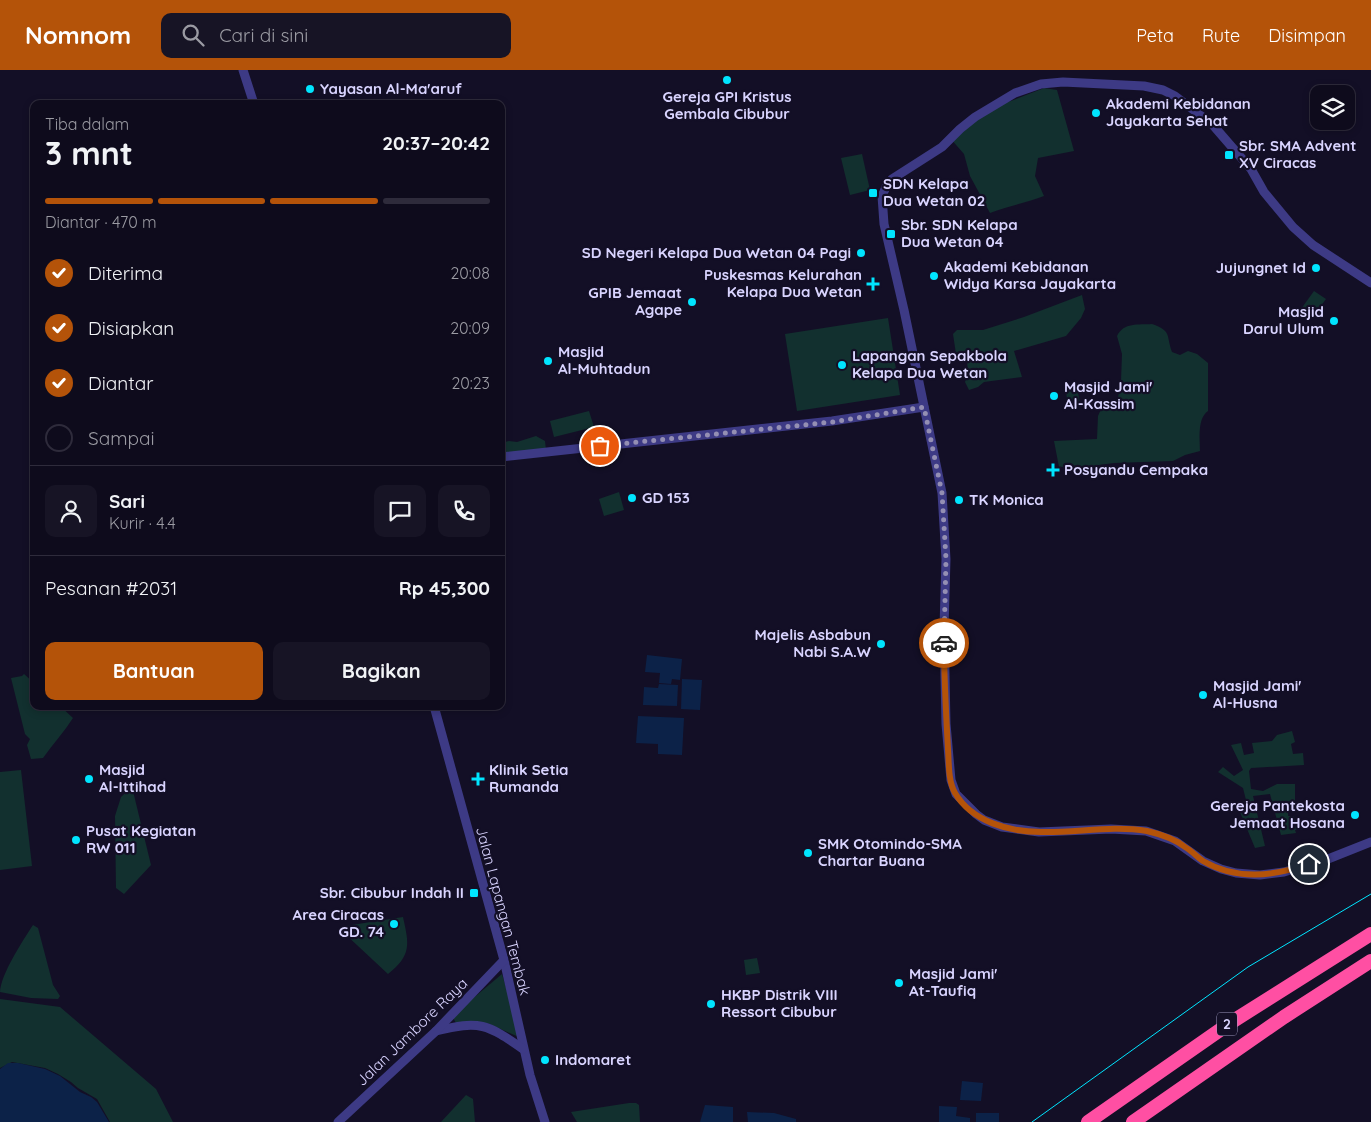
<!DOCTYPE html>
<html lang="id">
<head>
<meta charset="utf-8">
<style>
  :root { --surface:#0e0b1c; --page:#171425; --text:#f1f3f6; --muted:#9b9ba3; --line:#2e2b3b; --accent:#b45309 }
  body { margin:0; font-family:Quicksand,sans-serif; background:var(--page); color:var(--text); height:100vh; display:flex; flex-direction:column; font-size:19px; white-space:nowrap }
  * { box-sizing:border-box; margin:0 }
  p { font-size:16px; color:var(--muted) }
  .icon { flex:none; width:28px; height:28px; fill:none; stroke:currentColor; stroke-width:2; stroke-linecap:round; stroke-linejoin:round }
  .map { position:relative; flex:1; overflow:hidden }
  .panel { position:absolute; left:30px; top:30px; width:475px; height:610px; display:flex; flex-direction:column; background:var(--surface); border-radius:10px; box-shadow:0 2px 8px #0003,0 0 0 1px var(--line) }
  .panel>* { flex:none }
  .fabs { position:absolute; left:1310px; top:15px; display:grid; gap:10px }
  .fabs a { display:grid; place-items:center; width:45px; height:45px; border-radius:10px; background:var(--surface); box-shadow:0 2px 8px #0003,0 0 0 1px var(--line); font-size:25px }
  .pin { position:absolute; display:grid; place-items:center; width:42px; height:42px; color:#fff; margin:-21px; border:2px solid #fff; border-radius:50%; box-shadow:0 1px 5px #0007 }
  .courier { position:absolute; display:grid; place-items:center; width:50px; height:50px; margin:-25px; border:4px solid #b45309; border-radius:50%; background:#fff; color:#222; box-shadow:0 1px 6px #0007 }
  .overview em { font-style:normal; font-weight:700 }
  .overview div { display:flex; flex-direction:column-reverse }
  .overview { display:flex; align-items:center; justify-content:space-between; height:85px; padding:0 15px }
  h1 { font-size:32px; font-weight:700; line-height:38px }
  .bar { display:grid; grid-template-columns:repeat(4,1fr); gap:8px 5px; align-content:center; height:60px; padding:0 15px }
  .bar i { height:6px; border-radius:4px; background:var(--line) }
  .bar .current { background:var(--accent) }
  .bar p { grid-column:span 4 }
  .line { display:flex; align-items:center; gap:12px; padding:0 15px; border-top:1px solid var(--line) }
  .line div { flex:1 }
  .round { display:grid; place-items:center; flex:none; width:52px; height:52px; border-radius:10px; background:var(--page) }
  ol { padding:0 15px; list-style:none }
  li { display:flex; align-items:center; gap:15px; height:55px }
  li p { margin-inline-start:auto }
  li .icon { padding:5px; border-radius:50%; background:var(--accent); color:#fff; stroke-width:4 }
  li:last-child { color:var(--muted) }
  li i { width:28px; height:28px; border:2px solid var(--line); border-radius:50% }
  .button { display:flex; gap:10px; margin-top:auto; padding:10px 15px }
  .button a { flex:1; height:58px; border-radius:10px; background:var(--accent); color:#fff; font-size:20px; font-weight:700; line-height:58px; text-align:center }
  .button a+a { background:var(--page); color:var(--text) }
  header { display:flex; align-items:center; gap:30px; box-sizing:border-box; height:70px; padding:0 25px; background:var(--accent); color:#fff }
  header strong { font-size:24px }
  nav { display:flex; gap:28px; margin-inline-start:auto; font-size:18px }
  .search { width:350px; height:45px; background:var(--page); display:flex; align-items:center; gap:12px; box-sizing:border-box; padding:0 18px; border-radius:10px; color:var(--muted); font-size:19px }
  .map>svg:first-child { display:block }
  .green { fill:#12302f }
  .water { fill:#0c2248 }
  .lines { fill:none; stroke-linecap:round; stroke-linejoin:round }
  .minor { stroke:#3d3a85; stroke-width:9 }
  .highway { stroke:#ff4fa3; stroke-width:14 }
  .tram { stroke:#00e5ff; stroke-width:1 }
  .done { stroke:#948fb3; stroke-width:5; stroke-dasharray:0 9 }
  .route { stroke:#b45309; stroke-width:6 }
  .poi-dot { fill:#00e5ff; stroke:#130f26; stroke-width:2 }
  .labels { text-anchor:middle; stroke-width:4.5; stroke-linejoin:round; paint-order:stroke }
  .shield { fill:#130f26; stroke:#9e99be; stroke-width:1 }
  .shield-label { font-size:14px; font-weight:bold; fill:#d9d4ff }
  .poi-label { font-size:15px; font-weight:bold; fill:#d9d4ff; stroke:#130f26; text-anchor:start }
  .street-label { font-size:15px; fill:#d9d4ff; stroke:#130f26 }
</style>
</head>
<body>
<header>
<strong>Nomnom</strong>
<div class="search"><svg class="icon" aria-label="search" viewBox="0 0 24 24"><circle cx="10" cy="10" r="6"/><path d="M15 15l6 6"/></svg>Cari di sini</div>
<nav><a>Peta</a><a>Rute</a><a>Disimpan</a></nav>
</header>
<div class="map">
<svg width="1371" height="1052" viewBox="0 0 1371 1052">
  <rect width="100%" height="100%" fill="#130f26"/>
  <g class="green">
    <path d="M1044,18L1057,20L1074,81L1038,88L1035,106L1044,126C1026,133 1008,136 990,143L970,106L964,84L950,68L998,33L1011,31Z"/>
    <polygon points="862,84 870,120 850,125 841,88"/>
    <polygon points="1314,221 1326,229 1313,247 1301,239"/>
    <polygon points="1082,225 1085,239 1081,248 1066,266 1014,281 1022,307 984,312 978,317 969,320 965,312 968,302 967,291 956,284 953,264 957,260 983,260 1024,247"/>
    <polygon points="888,248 900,325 797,341 785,264"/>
    <path d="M1152,254C1172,261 1166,265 1172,282L1180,285L1188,281L1197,284L1208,293V341C1197,349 1200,368 1200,381L1185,385L1173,391L1114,393L1083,397H1059L1054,371L1097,369L1098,346L1102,337L1117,333L1121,311L1122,284L1117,266C1124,252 1138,255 1152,254Z"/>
    <polygon points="1076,313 1080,333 1068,335 1065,315"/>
    <polygon points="589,341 594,357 554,367 550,351"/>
    <polygon points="536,366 545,371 546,380 501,387 501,373 509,371 517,372"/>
    <polygon points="619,422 624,440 604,446 599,429"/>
    <path d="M24,604L34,613V636H60L73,648C64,662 53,674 43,688L31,689L27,675L30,669L25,664L11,608L22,606Z"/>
    <polygon points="1292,661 1295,672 1291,674 1293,684 1303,683 1304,695 1251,698 1249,701 1251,719 1263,721 1277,714 1295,714 1295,733 1288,734 1288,746 1294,746 1295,753 1303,753 1304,759 1295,760 1296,763 1281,765 1270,724 1253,726 1265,776 1255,778 1237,735 1246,730 1243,718 1218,702 1223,697 1234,706 1243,700 1231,675 1241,673 1244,685 1254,683 1252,673 1272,671 1277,665"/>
    <polygon points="21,700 32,796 0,800 0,702"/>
    <polygon points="132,717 151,795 124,824 116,818 115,746 121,727"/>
    <path d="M403,847C409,874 412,885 388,904L343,862L345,856Z"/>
    <path d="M33,855L38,858L53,915L60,926L58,929L31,928L0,922C1,904 22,872 33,855Z"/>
    <polygon points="757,888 760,903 746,905 744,890"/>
    <polygon points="502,904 521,968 487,953 456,953 452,946"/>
    <polygon points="0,929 60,937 156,1019 173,1052 110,1052 97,1029 78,1018 71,1012 58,1004 45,998 12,992 0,998"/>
    <polygon points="466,1025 473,1029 475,1052 441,1052"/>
    <polygon points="629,1033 636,1033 639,1035 640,1052 577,1052 571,1042"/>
  </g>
  <g class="water">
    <polygon points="647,585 682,589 680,610 672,609 671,614 659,613 660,603 645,602"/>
    <polygon points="682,609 702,610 700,640 681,639"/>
    <polygon points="659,614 678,615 677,636 643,635 644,617 658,618"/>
    <polygon points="638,646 684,648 682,685 658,684 658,674 636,673"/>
    <polygon points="8,993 18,993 45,999 60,1006 80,1022 91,1027 97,1032 109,1052 0,1052 0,999"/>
    <polygon points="962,1011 983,1013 981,1031 960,1030"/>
    <polygon points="705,1035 733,1037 733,1052 700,1052"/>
    <polygon points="939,1036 957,1037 956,1046 970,1048 970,1052 939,1052"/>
    <polygon points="747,1042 774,1043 796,1049 796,1052 748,1052"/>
    <rect x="976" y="1043" width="23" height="9"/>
  </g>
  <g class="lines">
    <g class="minor">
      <polyline points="243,0 254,34"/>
      <polyline points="1371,213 1313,175 1293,157 1264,122 1251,99 1212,54 1175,26 1163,20 1144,16 1063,12 1041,14 1015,23 975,47 960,59 942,77 892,109 886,117 882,126 884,154 904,240 942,423 946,489 944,557 946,654 951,710 956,724 976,744 984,750 1002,757 1039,762 1111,759 1146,761 1175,771 1203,791 1221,799 1236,803 1260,805 1284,802 1328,789 1371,772"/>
      <polyline points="501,387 832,351 924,337"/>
      <polyline points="434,636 504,890 530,1005 545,1052"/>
      <path d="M436,961C480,950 487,954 523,979"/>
      <polyline points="338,1052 436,961 504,890"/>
    </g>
    <g class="highway">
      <polyline points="1088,1052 1230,953 1371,864"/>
      <polyline points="1133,1052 1284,947 1371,891"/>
    </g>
    <polyline class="tram" points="1032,1052 1248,897 1371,824"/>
  </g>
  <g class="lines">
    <polyline class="done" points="600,376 832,352 924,337 942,423 946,489 944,573"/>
    <path class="route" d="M944,573C944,608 946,644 948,679C949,693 948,711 955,723C972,752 1010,762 1041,762C1076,763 1112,755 1147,761C1160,764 1175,769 1185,777C1192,781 1197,787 1203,791C1237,811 1274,806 1309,794"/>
  </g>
  <g class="poi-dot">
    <circle cx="727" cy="10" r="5"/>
    <circle cx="310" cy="19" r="5"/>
    <circle cx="1096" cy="43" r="5"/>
    <rect x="1224" y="80" width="10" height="10" rx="2.5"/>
    <rect x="868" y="118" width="10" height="10" rx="2.5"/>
    <rect x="886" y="159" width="10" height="10" rx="2.5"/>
    <circle cx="861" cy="183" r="5"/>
    <circle cx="1316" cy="198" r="5"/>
    <circle cx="934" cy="206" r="5"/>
    <path d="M870.5 206.5h5v5h5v5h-5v5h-5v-5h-5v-5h5z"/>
    <circle cx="692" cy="232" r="5"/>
    <circle cx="1334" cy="251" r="5"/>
    <circle cx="548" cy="291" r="5"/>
    <circle cx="842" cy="295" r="5"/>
    <circle cx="1054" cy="326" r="5"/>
    <path d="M1050.5 392.5h5v5h5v5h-5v5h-5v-5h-5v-5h5z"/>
    <circle cx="632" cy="428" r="5"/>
    <circle cx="959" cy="430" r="5"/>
    <circle cx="881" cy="574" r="5"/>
    <circle cx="1203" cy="625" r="5"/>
    <circle cx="89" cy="709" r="5"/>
    <path d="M475.5 701.5h5v5h5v5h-5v5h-5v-5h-5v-5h5z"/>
    <circle cx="1355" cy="745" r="5"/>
    <circle cx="76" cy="770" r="5"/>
    <circle cx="808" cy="783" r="5"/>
    <rect x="469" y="818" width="10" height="10" rx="2.5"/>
    <circle cx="394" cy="854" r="5"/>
    <circle cx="899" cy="913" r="5"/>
    <circle cx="711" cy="934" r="5"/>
    <circle cx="545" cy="990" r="5"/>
  </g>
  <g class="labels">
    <rect class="shield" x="1217" y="942.5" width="20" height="23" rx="4"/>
    <g class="shield-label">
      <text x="1227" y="959">2</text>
    </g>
    <g class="poi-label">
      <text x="320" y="24">Yayasan Al-Ma'aruf</text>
      <text x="727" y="32" text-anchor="middle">Gereja GPI Kristus<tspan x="727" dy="17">Gembala Cibubur</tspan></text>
      <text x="1106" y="39">Akademi Kebidanan<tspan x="1106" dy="17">Jayakarta Sehat</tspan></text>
      <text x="1239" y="81">Sbr. SMA Advent<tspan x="1239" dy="17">XV Ciracas</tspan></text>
      <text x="883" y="119">SDN Kelapa<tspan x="883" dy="17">Dua Wetan 02</tspan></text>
      <text x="901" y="160">Sbr. SDN Kelapa<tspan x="901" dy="17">Dua Wetan 04</tspan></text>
      <text x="851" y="188" text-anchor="end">SD Negeri Kelapa Dua Wetan 04 Pagi</text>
      <text x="944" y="202">Akademi Kebidanan<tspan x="944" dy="17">Widya Karsa Jayakarta</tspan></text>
      <text x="1306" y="203" text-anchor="end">Jujungnet Id</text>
      <text x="862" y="210" text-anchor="end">Puskesmas Kelurahan<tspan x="862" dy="17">Kelapa Dua Wetan</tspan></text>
      <text x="682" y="228" text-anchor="end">GPIB Jemaat<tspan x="682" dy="17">Agape</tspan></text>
      <text x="1324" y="247" text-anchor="end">Masjid<tspan x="1324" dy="17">Darul Ulum</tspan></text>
      <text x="558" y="287">Masjid<tspan x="558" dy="17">Al-Muhtadun</tspan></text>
      <text x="852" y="291">Lapangan Sepakbola<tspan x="852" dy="17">Kelapa Dua Wetan</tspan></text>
      <text x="1064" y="322">Masjid Jami'<tspan x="1064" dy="17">Al-Kassim</tspan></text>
      <text x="1064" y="405">Posyandu Cempaka</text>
      <text x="642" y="433">GD 153</text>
      <text x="969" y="435">TK Monica</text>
      <text x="871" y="570" text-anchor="end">Majelis Asbabun<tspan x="871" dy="17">Nabi S.A.W</tspan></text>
      <text x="1213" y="621">Masjid Jami'<tspan x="1213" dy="17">Al-Husna</tspan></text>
      <text x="99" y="705">Masjid<tspan x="99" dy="17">Al-Ittihad</tspan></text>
      <text x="489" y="705">Klinik Setia<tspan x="489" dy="17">Rumanda</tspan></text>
      <text x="1345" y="741" text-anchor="end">Gereja Pantekosta<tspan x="1345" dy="17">Jemaat Hosana</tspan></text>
      <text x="86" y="766">Pusat Kegiatan<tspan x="86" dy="17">RW 011</tspan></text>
      <text x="818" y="779">SMK Otomindo-SMA<tspan x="818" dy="17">Chartar Buana</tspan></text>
      <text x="464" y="828" text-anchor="end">Sbr. Cibubur Indah II</text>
      <text x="384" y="850" text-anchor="end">Area Ciracas<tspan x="384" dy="17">GD. 74</tspan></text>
      <text x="909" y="909">Masjid Jami'<tspan x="909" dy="17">At-Taufiq</tspan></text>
      <text x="721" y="930">HKBP Distrik VIII<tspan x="721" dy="17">Ressort Cibubur</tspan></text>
      <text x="555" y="995">Indomaret</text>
    </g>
    <g class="street-label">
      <text transform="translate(503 841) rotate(75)" y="5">Jalan Lapangan Tembak</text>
      <text transform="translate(412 962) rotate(-44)" y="5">Jalan Jambore Raya</text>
    </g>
  </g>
</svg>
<div class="fabs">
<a><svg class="icon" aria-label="layers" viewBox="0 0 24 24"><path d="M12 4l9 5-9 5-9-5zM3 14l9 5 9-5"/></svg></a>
</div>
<div class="pin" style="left:600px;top:376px;background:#ea580c"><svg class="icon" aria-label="bag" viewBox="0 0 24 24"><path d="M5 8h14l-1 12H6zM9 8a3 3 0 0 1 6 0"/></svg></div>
<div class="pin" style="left:1309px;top:794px;background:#1f2937"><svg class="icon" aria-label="home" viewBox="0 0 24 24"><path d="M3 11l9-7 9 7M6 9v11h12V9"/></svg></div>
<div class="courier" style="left:944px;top:573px"><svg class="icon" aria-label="car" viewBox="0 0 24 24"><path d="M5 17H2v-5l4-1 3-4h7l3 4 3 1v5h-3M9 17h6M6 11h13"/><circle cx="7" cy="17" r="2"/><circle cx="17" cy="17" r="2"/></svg></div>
<section class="panel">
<div class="overview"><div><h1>3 mnt</h1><p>Tiba dalam</p></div><em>20:37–20:42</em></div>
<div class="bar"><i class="current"></i><i class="current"></i><i class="current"></i><i></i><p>Diantar · 470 m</p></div>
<ol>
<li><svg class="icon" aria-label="check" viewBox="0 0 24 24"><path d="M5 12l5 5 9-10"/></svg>Diterima<p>20:08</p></li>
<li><svg class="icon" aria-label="check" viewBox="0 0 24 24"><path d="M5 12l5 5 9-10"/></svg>Disiapkan<p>20:09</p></li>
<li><svg class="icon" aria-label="check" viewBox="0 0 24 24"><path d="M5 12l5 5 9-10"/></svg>Diantar<p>20:23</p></li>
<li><i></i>Sampai</li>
</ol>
<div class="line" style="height:90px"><a class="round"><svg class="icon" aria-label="person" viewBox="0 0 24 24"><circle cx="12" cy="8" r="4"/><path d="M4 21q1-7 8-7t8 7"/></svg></a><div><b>Sari</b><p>Kurir · 4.4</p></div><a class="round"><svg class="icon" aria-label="chat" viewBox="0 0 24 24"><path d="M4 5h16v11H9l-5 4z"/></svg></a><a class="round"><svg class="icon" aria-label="phone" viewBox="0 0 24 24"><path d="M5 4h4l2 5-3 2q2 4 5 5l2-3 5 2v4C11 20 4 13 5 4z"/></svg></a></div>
<div class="line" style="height:65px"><div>Pesanan #2031</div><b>Rp 45,300</b></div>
<div class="button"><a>Bantuan</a><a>Bagikan</a></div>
</section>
</div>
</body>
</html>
